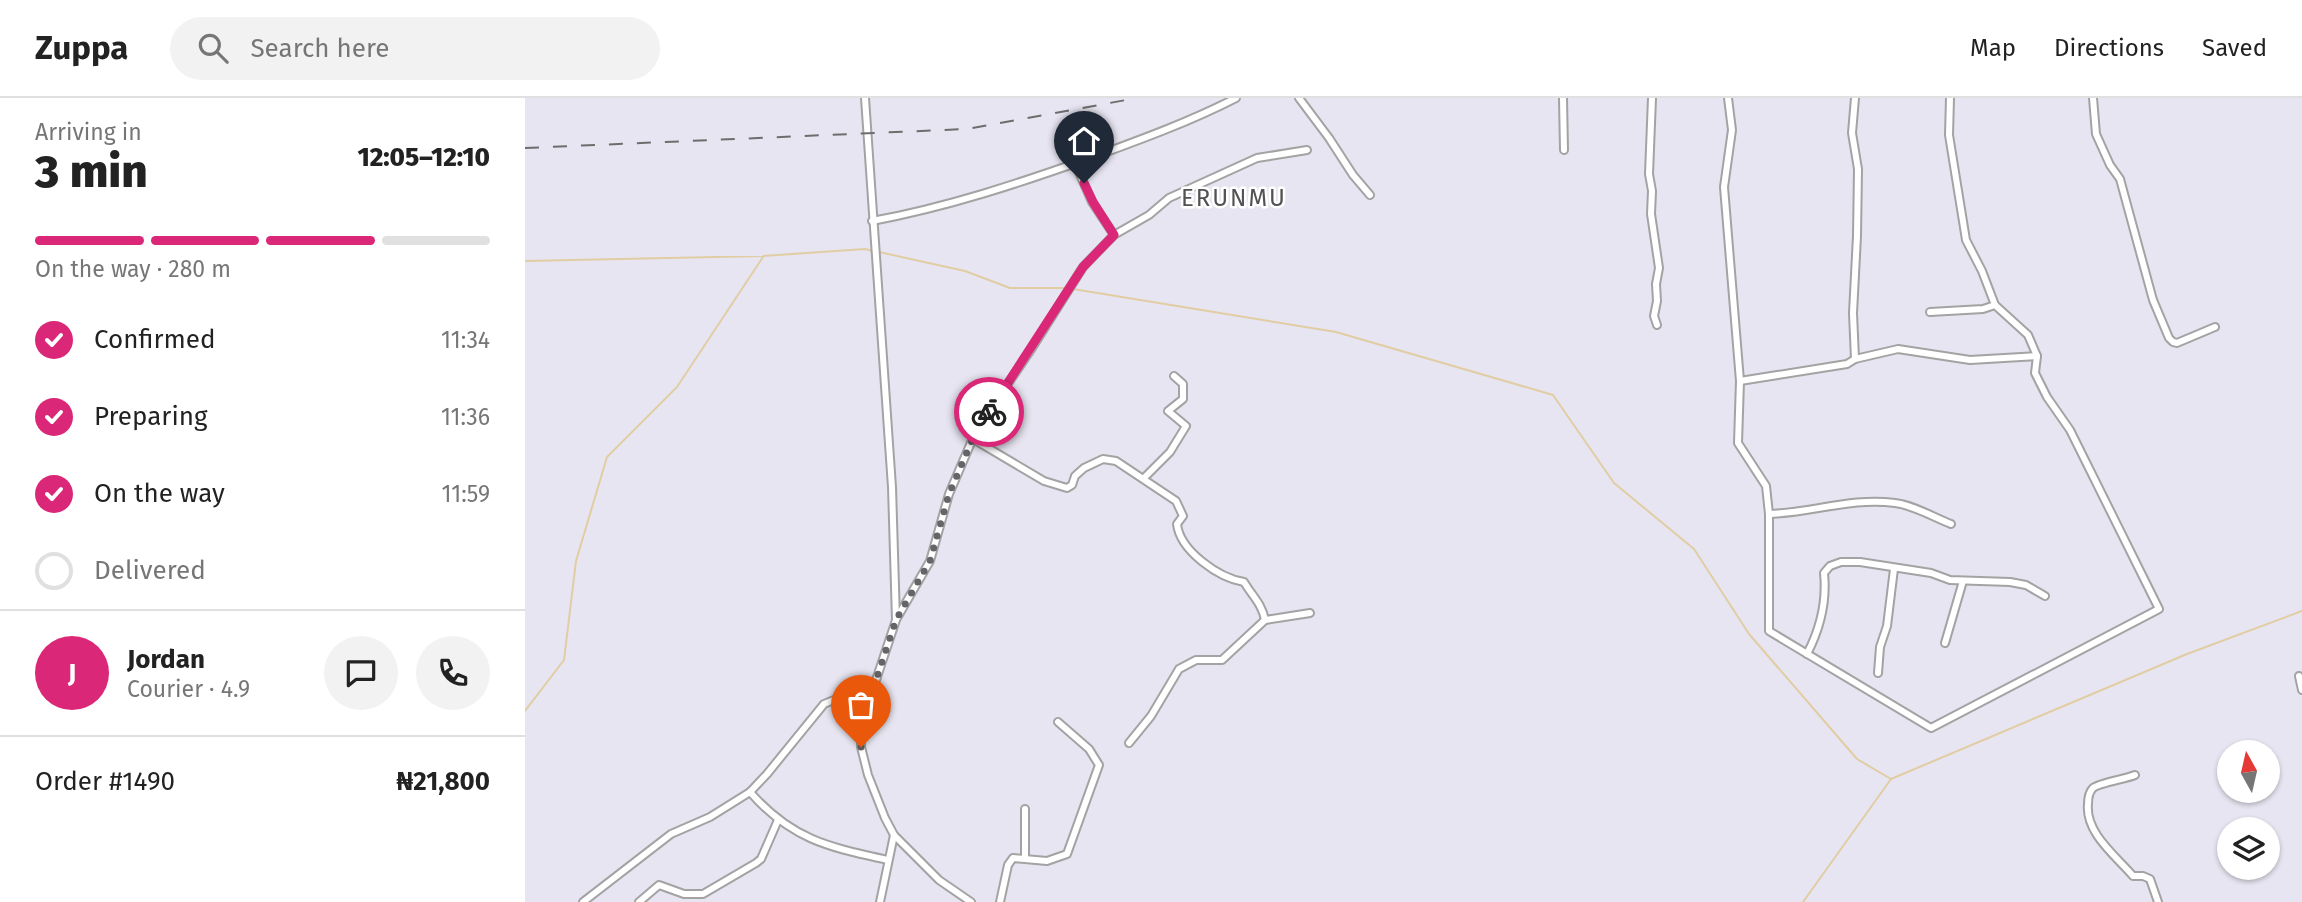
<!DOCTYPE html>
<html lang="en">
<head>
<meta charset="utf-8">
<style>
  :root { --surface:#fff; --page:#f2f2f2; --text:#222; --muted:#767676; --line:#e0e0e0; --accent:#db2777 }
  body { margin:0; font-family:"Fira Sans",sans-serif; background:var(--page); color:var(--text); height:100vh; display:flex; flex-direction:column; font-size:26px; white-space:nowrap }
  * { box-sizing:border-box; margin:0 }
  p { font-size:23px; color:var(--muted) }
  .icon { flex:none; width:38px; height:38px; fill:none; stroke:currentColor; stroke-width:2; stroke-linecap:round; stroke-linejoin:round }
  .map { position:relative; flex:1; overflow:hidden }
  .details { display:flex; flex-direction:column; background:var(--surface); width:525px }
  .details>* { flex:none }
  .needle { width:46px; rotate:352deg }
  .fabs { position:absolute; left:1692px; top:642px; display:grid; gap:14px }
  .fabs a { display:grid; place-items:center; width:63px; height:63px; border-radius:50%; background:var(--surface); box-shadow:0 2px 5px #0004; font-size:35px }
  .pin { position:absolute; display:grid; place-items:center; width:60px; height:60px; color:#fff; margin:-72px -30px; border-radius:50% 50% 50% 0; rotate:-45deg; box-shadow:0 0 7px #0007 }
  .pin .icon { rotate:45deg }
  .courier { position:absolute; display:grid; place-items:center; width:70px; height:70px; margin:-35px; border:5px solid #db2777; border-radius:50%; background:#fff; color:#222; box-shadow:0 2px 9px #0007 }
  .head em { font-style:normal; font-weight:800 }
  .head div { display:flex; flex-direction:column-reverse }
  .head { display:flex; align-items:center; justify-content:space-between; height:119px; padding:0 35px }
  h1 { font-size:46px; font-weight:800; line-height:52px }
  .bar { display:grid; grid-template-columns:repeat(4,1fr); gap:10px 7px; align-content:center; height:84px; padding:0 35px }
  .bar i { height:9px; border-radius:5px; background:var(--line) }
  .bar .selected { background:var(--accent) }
  .bar p { grid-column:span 4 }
  .line { display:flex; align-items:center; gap:18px; padding:0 35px; border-top:2px solid var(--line) }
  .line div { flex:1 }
  .round { display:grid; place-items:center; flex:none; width:74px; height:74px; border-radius:37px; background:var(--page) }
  ol { padding:0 35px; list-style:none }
  li { display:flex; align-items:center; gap:21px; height:77px }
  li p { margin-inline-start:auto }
  li .icon { padding:7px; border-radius:50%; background:var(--accent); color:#fff; stroke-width:4 }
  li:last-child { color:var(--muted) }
  li i { width:38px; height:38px; border:4px solid var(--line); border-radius:50% }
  header { display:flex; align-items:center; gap:42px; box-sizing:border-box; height:98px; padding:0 35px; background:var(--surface); border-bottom:2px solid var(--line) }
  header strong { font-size:33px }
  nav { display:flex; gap:38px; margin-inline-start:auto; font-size:24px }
  .search { width:490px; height:63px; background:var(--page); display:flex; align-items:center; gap:18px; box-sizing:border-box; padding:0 24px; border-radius:38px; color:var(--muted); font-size:26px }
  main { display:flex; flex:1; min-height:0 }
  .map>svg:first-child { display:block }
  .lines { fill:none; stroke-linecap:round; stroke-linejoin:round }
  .stream { stroke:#e1cda3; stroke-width:2 }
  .minor-casing { stroke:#a3a3a3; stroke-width:10 }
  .minor { stroke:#fff; stroke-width:6 }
  .rail { stroke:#6d6d6d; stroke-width:2; stroke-dasharray:14 14; stroke-linecap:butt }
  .done { stroke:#656468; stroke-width:7; stroke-dasharray:0 12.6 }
  .route { stroke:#db2777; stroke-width:9 }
  .labels { text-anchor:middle; stroke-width:5; stroke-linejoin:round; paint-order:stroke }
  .quarter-label { font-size:24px; letter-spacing:2px; fill:#525252; stroke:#fff }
</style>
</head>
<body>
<header>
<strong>Zuppa</strong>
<div class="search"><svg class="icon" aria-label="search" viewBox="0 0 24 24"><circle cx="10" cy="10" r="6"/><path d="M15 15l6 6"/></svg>Search here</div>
<nav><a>Map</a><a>Directions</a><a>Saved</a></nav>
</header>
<main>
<section class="details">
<div class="head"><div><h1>3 min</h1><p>Arriving in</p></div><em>12:05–12:10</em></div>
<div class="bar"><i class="selected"></i><i class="selected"></i><i class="selected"></i><i></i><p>On the way · 280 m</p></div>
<ol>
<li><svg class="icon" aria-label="check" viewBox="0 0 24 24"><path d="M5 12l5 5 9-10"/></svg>Confirmed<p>11:34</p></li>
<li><svg class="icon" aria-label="check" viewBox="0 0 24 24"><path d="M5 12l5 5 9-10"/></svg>Preparing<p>11:36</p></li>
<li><svg class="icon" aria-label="check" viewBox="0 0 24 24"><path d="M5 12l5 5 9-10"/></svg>On the way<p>11:59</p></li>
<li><i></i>Delivered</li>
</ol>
<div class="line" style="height:126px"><b class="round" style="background:var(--accent);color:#fff">J</b><div><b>Jordan</b><p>Courier · 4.9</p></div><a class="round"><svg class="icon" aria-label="chat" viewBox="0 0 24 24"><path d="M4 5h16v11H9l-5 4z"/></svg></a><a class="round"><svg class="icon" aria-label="phone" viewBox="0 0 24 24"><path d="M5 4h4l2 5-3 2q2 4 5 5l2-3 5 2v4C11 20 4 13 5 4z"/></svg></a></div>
<div class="line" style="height:91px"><div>Order #1490</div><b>₦21,800</b></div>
</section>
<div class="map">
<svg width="1777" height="804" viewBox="0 0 1777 804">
  <rect width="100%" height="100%" fill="#e7e5f1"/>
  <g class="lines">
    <g class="stream">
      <polyline points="354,154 440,173 485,190 543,190"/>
      <polyline points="0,163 238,158 340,151 348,153"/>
      <polyline points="548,191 811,234 1028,297 1089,385 1169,451 1224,536 1332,661 1366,681"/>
      <polyline points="0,613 39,562 51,463 82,359 152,289 238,159"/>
      <polyline points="1278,804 1366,681 1662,556 1777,513"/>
    </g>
    <defs>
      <g id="minor">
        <polyline points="340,0 367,389 371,522 336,627 336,649 343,677 360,720 369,737 414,782 446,804"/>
        <polyline points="774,0 804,40 828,77 845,97"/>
        <polyline points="1038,0 1039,52"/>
        <polyline points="1127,0 1124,76 1127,93 1126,116 1134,170 1131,186 1132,203 1129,218 1132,227"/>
        <polyline points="1203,0 1207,32 1199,89 1215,283 1213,345 1241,388 1244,416 1244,533 1406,630 1634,511 1545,332 1522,299 1510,275 1512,258 1503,237 1470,207 1457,173 1441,142 1424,37 1425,0"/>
        <polyline points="1330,0 1327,35 1333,71 1332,138 1328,215 1330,261"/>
        <polyline points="1568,0 1571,36 1585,67 1595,81 1628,202 1644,240 1648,244 1652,245 1690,229"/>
        <polyline points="550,65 567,104 589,137"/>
        <path d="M347,123C423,109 495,85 568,59C617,41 664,24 711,0"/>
        <polyline points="1405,214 1458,211 1470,207"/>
        <polyline points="1215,283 1322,266 1330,261 1373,251 1445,262 1512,258"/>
        <path d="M448,341L519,383L542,390L547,387L550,378L559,370L578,361L591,363L651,403L658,418L652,426C655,453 694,480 719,484C728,499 737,506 740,522L697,562H671L654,571L626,618L604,645"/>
        <polyline points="619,380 645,354 661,328 643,313 658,301 658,286 649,278"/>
        <path d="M1244,416C1286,415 1327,399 1370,405C1388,407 1408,419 1426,426"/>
        <polyline points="372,520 405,463 424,396 451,333 505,253 558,169 589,137 624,117 644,100 732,60 782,52"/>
        <polyline points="740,522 785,515"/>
        <polyline points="1420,545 1438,483"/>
        <path d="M1282,556C1295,531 1302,504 1299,475L1305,468L1316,464H1335L1406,475L1425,482L1485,484L1501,487L1520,498"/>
        <polyline points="1353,575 1355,549 1362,528 1369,471"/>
        <polyline points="1774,578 1777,592"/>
        <path d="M1610,677C1600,681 1574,685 1568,690C1564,694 1563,700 1563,706C1560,735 1591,758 1608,778H1618L1625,781L1633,804"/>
        <path d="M225,694C267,742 304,749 363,762"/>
        <polyline points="500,760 500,711"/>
        <polyline points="58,804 146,736 185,719 225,694 242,676 299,606 350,585"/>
        <polyline points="114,804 134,787 159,796 178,796 231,765 236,761 253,722"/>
        <polyline points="355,804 369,737"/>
        <polyline points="475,804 483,767 488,760 522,763 542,756 574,667 564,651 533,624"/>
      </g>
    </defs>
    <use href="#minor" class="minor-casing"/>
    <use href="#minor" class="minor"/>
    <polyline class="rail" points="0,50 442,31 612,0"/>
  </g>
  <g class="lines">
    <polyline class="done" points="336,649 336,627 371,522 405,463 424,396 451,333 464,314"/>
    <polyline class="route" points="464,314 558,169 589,137 568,104 559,85"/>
  </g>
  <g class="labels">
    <g class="quarter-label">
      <text x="709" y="108">ERUNMU</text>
    </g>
  </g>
</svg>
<div class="fabs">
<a><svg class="needle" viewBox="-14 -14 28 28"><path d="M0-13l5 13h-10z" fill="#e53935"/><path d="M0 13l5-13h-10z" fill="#767676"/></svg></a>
<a><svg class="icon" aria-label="layers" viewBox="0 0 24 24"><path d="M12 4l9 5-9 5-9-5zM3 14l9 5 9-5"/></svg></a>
</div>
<div class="pin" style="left:336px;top:649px;background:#ea580c"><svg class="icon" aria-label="bag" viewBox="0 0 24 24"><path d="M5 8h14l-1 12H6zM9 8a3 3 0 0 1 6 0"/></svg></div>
<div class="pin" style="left:559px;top:85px;background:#1f2937"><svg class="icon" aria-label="home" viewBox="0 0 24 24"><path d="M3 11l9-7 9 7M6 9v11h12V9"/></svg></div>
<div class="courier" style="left:464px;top:314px"><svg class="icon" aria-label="bike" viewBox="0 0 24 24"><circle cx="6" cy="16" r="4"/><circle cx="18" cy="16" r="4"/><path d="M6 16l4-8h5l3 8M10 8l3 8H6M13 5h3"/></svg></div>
</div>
</main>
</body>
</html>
